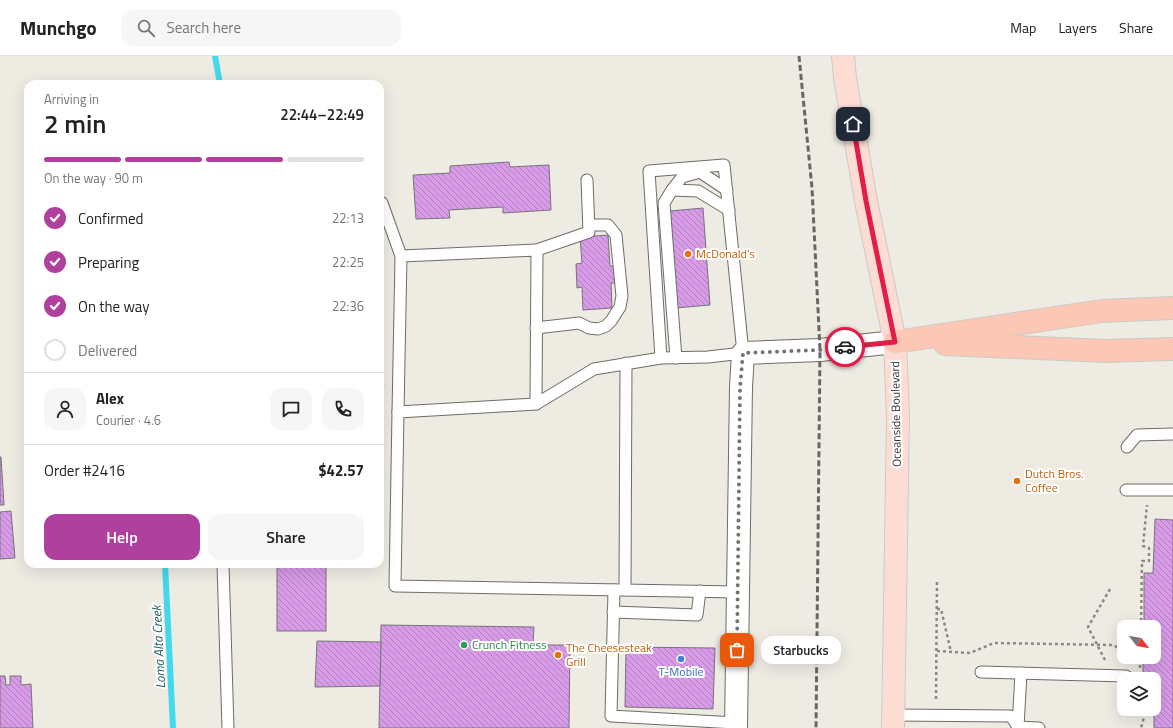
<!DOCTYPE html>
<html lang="en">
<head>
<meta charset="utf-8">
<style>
  :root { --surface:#fff; --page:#f6f6f6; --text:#222; --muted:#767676; --line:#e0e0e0; --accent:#af409d }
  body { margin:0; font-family:"Titillium Web",sans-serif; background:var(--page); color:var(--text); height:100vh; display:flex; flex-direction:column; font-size:15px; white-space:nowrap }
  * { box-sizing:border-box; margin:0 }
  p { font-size:13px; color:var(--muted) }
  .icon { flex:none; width:22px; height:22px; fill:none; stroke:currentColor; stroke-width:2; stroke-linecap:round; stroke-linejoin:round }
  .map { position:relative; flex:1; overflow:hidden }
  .sheet { position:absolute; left:24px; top:24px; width:360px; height:488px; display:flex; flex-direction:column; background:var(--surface); border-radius:12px; box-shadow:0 4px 16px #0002 }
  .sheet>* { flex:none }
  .needle { width:26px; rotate:121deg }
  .fabs { position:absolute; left:1117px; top:564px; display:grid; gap:8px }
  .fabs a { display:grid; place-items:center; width:44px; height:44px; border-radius:8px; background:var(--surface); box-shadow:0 4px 16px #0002; font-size:20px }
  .pin { position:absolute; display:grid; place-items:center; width:34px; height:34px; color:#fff; margin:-17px; border-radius:8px; box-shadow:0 2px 6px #0006 }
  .courier { position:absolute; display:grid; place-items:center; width:40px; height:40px; margin:-20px; border:3px solid #e11d48; border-radius:50%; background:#fff; color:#222; box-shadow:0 1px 5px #0007 }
  .bubble { position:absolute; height:28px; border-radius:12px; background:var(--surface); box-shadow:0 4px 16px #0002; font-size:13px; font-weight:600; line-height:28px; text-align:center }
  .headline em { font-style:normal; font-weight:600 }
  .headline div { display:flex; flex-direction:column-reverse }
  .headline { display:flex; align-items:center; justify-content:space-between; height:68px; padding:0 20px }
  h1 { font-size:26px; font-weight:600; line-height:30px }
  .bar { display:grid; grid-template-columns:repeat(4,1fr); gap:6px 4px; align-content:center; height:48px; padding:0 20px }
  .bar i { height:5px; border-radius:3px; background:var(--line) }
  .bar .active { background:var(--accent) }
  .bar p { grid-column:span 4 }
  .line { display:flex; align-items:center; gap:10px; padding:0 20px; border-top:1px solid var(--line) }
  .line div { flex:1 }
  .round { display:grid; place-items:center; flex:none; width:42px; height:42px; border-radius:12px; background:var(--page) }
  ol { padding:0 20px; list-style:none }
  li { display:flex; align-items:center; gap:12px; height:44px }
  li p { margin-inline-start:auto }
  li .icon { padding:4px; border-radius:50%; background:var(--accent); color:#fff; stroke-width:4 }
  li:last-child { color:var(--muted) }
  li i { width:22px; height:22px; border:2px solid var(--line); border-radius:50% }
  .primary-button { display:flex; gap:8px; margin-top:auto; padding:8px 20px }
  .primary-button a { flex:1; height:46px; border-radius:12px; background:var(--accent); color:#fff; font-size:16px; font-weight:600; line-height:46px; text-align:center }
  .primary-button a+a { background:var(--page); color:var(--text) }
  header { display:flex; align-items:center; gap:24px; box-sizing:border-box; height:56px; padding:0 20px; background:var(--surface); border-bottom:1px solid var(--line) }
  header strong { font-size:19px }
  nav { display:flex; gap:22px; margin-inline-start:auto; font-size:14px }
  .search { width:280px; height:36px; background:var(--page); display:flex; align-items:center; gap:10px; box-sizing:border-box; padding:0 14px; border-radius:12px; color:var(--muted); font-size:15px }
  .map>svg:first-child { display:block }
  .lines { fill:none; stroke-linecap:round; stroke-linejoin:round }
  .stream { stroke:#42d9ec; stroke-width:6 }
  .building { fill:url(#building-back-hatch); stroke:#787379 }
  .service-casing { stroke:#6f6c65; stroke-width:13 }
  .tertiary-casing { stroke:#6f6c65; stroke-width:24 }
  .primary-casing { stroke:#cacac9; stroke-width:24 }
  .motorway-casing { stroke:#cacac9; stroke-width:24 }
  .path { stroke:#8a8882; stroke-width:2.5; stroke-dasharray:3 3; stroke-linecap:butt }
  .service { stroke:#fff; stroke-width:11 }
  .tertiary { stroke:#fff; stroke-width:22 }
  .primary { stroke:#fdddd3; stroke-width:22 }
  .motorway { stroke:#fcc7b5; stroke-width:22 }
  .rail { stroke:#696763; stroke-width:3; stroke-dasharray:6 3; stroke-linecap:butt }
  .done { stroke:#74736e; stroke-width:4; stroke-dasharray:0 7.2 }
  .route { stroke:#e11d48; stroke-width:5 }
  .food-dot { fill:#e8710a; stroke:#fff; stroke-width:1.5 }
  .leisure-dot { fill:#2e9e5b; stroke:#fff; stroke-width:1.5 }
  .shop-dot { fill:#3f7fe0; stroke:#fff; stroke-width:1.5 }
  .labels { text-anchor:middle; stroke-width:4; stroke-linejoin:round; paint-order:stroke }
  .food-label { font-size:12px; fill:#c56008; stroke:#fff; text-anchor:start }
  .street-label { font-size:12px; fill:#33322f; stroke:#fff }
  .leisure-label { font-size:12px; fill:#27864d; stroke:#fff; text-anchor:start }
  .shop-label { font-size:12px; fill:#366cbe; stroke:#fff }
  .water-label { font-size:13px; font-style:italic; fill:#205c64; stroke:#fff }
</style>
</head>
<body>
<header>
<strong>Munchgo</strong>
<div class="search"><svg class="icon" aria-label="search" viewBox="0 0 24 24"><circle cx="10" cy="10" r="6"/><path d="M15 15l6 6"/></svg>Search here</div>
<nav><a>Map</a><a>Layers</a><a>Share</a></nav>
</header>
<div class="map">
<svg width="1173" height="672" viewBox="0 0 1173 672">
  <defs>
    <pattern id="building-back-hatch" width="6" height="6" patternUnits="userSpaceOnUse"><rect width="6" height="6" fill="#d89be8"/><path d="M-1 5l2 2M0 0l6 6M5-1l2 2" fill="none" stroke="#b07fbc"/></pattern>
  </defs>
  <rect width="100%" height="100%" fill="#eeebe3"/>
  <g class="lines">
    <g class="stream">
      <polyline points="215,0 220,28"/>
      <polyline points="165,508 173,672"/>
    </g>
  </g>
  <g class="building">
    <polygon points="509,106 510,111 549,109 551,154 503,157 503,151 449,154 450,162 416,163 413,119 450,117 450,110"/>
    <polygon points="703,152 710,249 676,252 667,175 672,175 670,155"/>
    <polygon points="608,179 610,210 615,210 616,227 611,227 612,252 583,254 582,231 577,232 576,208 582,207 580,181"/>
    <polygon points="0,401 1,401 4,449 0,449"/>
    <polygon points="11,455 15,502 0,503 0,456"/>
    <polygon points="1155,463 1173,464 1173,672 1154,672 1154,623 1143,623 1143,601 1154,601 1154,571 1144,571 1144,517 1153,517"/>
    <rect x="277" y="508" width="49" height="67"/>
    <polygon points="381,569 534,571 533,589 570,589 569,672 379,672"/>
    <polygon points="317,585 381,586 380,630 315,631"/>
    <polygon points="626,591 715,592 713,653 625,651"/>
    <polygon points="0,620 5,620 6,629 10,629 10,620 21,620 21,629 31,628 33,672 0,672"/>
  </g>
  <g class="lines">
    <defs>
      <g id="service">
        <polyline points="672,134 682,121 700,116 727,134"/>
        <polyline points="380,147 382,147 401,200"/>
        <polyline points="537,194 589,176 587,124"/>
        <polyline points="536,272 579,267 589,272 598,273 606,270 611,265 620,251 622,240 616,179 608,169 589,169"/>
        <polyline points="661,302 649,115 724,109 743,297 708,301 661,302 594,313 536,348 398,356 395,530 737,536"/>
        <polyline points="676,302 664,147 672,134 698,135 729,154"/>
        <polyline points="398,356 401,200 537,194 536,348"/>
        <polyline points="1127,391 1137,379 1173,378"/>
        <polyline points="1126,434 1173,434"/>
        <polyline points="223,508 228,672"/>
        <polyline points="614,534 611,660 736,667"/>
        <polyline points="625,534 626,307"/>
        <polyline points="613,556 697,559 700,535"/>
        <polyline points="981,616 1126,620"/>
        <polyline points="894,659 1011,660 1018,671"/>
        <polyline points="1018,671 1021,617"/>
        <polyline points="1018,671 1039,672"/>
      </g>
      <polyline id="tertiary" points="736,672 741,331 743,297 820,294 895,286"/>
      <polyline id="primary" points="843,0 845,22 866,145 895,286 898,361 893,672"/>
      <g id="motorway">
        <polyline points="895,286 1102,255 1173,252"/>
        <polyline points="945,288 1105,295 1173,293"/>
      </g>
    </defs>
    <use href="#service" class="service-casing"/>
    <use href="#tertiary" class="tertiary-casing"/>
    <use href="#primary" class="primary-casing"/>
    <use href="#motorway" class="motorway-casing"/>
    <g class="path">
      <polyline points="937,553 941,553 951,596"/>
      <polyline points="1141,571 1142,505 1149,505 1149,492 1143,490 1147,449"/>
      <polyline points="937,595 970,597 994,587 1113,589 1124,595"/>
      <polyline points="1105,604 1088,571 1110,533"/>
      <polyline points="1140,612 1140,601"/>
      <polyline points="936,643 937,524"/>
      <polyline points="1139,653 1139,655 1146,654 1141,672"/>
    </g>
    <use href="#service" class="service"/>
    <use href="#tertiary" class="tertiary"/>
    <use href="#primary" class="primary"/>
    <use href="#motorway" class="motorway"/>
    <polyline class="rail" points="799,0 812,132 820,294 816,672"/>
  </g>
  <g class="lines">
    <polyline class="done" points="737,594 740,332 743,297 820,294 845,291"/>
    <polyline class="route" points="845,291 895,286 866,145 853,68"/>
  </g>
  <g class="food-dot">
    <circle cx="688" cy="198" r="4"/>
    <circle cx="1017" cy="425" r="4"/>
    <circle cx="558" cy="599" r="4"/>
  </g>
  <circle class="leisure-dot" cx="464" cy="589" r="4"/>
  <circle class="shop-dot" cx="681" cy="603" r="4"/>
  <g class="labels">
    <g class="food-label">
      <text x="696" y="202">McDonald's</text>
      <text x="1025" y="422">Dutch Bros.<tspan x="1025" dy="14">Coffee</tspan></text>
      <text x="566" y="596">The Cheesesteak<tspan x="566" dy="14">Grill</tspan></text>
    </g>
    <g class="street-label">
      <text transform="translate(896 358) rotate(-91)" y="4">Oceanside Boulevard</text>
    </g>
    <g class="leisure-label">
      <text x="472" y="593">Crunch Fitness</text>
    </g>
    <g class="shop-label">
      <text x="681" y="620">T-Mobile</text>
    </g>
    <g class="water-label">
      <text transform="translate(158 591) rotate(-93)" y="5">Loma Alta Creek</text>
    </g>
  </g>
</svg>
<div class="fabs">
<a><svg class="needle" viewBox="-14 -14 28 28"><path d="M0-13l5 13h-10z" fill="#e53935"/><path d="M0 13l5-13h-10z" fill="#767676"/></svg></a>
<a><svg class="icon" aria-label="layers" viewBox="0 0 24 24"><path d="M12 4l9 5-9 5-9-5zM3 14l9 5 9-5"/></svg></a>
</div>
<div class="pin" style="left:737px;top:594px;background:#ea580c"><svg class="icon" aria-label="bag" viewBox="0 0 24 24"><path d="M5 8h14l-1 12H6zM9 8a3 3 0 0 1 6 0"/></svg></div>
<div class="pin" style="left:853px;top:68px;background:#1f2937"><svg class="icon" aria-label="home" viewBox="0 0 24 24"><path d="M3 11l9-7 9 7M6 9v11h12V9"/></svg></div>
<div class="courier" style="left:845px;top:291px"><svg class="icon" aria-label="car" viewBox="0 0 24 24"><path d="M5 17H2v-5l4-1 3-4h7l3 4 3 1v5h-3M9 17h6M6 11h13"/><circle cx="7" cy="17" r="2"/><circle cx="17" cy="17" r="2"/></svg></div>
<div class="bubble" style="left:761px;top:580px;width:80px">Starbucks</div>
<section class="sheet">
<div class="headline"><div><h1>2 min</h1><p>Arriving in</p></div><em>22:44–22:49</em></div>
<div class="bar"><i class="active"></i><i class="active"></i><i class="active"></i><i></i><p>On the way · 90 m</p></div>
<ol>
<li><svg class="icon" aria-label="check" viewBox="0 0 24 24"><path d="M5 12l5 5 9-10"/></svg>Confirmed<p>22:13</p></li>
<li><svg class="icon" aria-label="check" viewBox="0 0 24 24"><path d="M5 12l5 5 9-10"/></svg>Preparing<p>22:25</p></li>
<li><svg class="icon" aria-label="check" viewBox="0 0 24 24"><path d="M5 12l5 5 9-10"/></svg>On the way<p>22:36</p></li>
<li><i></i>Delivered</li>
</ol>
<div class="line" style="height:72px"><a class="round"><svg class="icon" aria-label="person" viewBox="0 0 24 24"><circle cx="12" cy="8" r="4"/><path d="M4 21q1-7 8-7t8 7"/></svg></a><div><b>Alex</b><p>Courier · 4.6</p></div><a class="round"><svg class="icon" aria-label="chat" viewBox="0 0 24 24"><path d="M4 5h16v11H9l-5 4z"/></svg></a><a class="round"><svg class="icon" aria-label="phone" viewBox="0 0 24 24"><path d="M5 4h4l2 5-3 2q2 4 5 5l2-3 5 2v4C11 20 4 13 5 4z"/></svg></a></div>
<div class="line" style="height:52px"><div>Order #2416</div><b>$42.57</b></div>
<div class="primary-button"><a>Help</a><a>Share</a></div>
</section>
</div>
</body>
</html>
